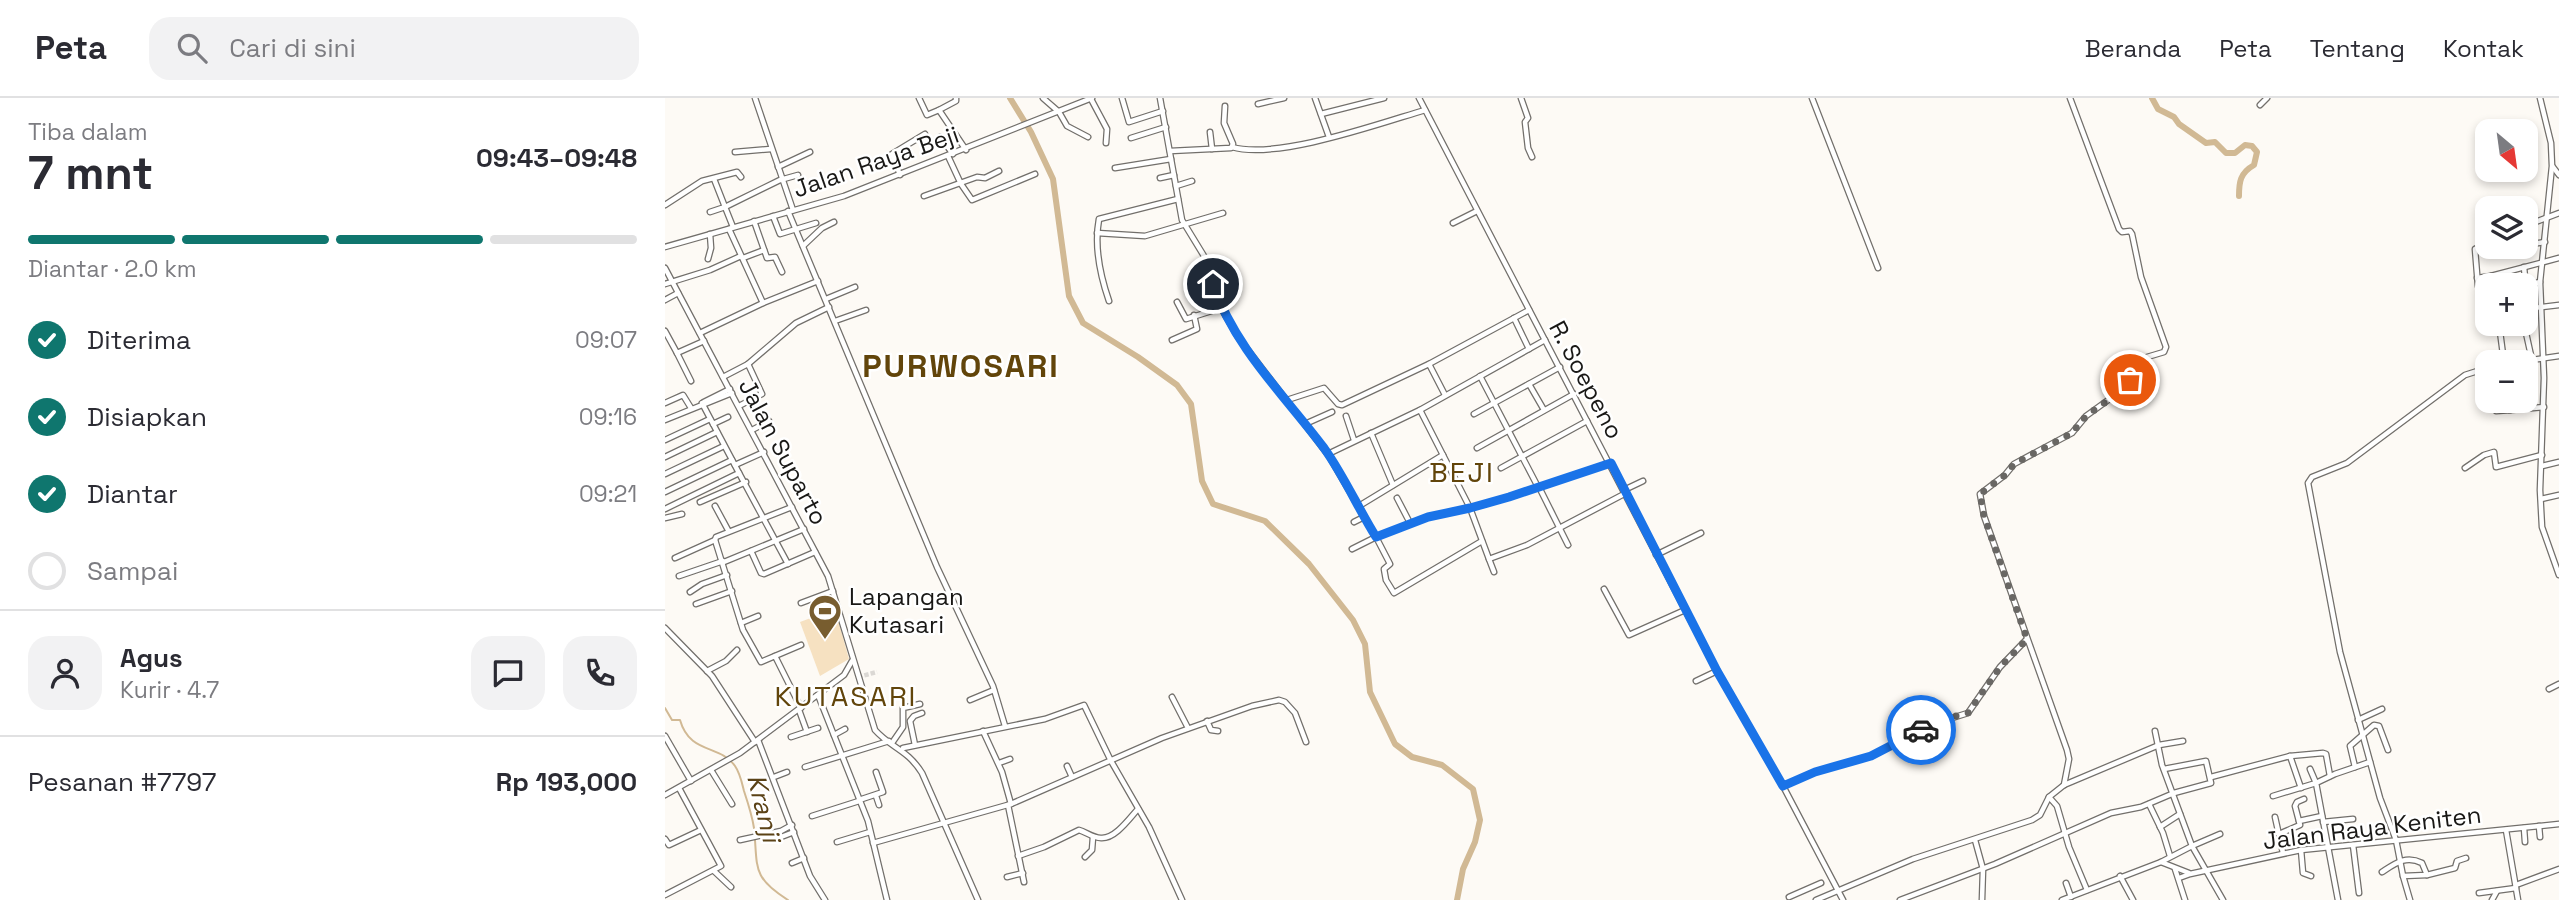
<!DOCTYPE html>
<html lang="id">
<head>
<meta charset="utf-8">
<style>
  :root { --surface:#fff; --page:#f2f2f3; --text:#2b2b33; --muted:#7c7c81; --line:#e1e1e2; --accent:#0f766e }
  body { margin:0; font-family:"Space Grotesk",sans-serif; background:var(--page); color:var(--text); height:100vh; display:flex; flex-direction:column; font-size:26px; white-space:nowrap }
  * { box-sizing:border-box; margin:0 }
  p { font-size:23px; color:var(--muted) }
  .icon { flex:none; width:38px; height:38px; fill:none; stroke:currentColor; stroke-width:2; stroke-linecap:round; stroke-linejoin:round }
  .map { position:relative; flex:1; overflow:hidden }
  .details { display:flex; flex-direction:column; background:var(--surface); width:665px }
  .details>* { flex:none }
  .needle { width:46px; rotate:151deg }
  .controls { position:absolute; left:1810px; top:21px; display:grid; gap:14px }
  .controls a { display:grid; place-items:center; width:63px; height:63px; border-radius:14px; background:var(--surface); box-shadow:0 4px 10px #0003; font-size:35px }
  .pin { position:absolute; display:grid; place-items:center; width:60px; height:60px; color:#fff; margin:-30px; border:4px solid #fff; border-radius:50%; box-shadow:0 2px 7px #0007 }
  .courier { position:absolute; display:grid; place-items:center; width:70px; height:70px; margin:-35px; border:5px solid #1a73e8; border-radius:50%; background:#fff; color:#222; box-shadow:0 2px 9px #0007 }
  .overview em { font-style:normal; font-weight:700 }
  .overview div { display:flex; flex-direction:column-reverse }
  .overview { display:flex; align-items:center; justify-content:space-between; height:119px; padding:0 28px }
  h1 { font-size:46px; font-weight:700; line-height:52px }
  .bar { display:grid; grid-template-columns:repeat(4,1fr); gap:10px 7px; align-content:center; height:84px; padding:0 28px }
  .bar i { height:9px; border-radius:5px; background:var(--line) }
  .bar .selected { background:var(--accent) }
  .bar p { grid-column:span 4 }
  .line { display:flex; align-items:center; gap:18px; padding:0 28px; border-top:2px solid var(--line) }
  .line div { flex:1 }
  .round { display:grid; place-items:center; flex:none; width:74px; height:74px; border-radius:21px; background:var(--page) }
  ol { padding:0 28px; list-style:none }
  li { display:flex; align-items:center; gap:21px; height:77px }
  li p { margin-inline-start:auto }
  li .icon { padding:7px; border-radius:50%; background:var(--accent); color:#fff; stroke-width:4 }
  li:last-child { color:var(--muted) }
  li i { width:38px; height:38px; border:4px solid var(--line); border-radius:50% }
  header { display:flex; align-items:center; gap:42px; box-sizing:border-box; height:98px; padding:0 35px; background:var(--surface); border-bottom:2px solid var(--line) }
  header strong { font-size:33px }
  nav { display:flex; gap:38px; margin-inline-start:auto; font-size:24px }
  .search { width:490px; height:63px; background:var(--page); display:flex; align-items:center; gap:18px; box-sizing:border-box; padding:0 24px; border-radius:21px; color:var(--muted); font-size:26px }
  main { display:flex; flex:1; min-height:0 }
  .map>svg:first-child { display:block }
  .green { fill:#f6e1c1 }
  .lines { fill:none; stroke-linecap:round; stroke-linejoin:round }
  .stream { stroke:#d1b994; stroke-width:2 }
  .river { stroke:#d1b994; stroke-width:6 }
  .minor-tunnel { stroke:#dbd8d4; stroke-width:4.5; stroke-dasharray:4.5 2; stroke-linecap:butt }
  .minor-casing { stroke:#726f6b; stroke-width:7 }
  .minor { stroke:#fff; stroke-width:4.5 }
  .done { stroke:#696764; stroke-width:7; stroke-dasharray:0 12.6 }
  .route { stroke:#1a73e8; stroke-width:9 }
  .labels { text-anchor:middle; stroke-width:5; stroke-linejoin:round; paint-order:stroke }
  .street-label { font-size:24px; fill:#191816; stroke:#fff }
  .poi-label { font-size:24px; fill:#191816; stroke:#fff; text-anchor:start }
  .water-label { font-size:26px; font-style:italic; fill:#5b4216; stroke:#fff }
  .quarter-label { font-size:28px; letter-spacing:2px; fill:#62450b; stroke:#fff }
  .district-label { font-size:32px; font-weight:bold; letter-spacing:2px; fill:#62450b; stroke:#fff }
</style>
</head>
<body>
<header>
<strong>Peta</strong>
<div class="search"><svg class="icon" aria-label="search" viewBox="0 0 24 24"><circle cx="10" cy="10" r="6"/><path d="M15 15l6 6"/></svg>Cari di sini</div>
<nav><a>Beranda</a><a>Peta</a><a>Tentang</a><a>Kontak</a></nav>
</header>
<main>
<section class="details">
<div class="overview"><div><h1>7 mnt</h1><p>Tiba dalam</p></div><em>09:43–09:48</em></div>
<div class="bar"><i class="selected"></i><i class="selected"></i><i class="selected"></i><i></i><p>Diantar · 2.0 km</p></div>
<ol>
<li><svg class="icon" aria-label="check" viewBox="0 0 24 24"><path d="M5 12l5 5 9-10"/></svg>Diterima<p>09:07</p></li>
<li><svg class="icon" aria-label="check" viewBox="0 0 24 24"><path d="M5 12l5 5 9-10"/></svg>Disiapkan<p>09:16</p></li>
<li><svg class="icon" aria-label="check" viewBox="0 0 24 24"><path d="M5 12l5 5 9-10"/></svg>Diantar<p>09:21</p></li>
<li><i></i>Sampai</li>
</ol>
<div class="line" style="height:126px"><a class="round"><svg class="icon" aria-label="person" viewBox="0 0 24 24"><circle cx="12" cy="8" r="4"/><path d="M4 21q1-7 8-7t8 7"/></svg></a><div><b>Agus</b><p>Kurir · 4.7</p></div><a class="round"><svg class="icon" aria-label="chat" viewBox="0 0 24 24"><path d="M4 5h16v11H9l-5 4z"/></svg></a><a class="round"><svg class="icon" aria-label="phone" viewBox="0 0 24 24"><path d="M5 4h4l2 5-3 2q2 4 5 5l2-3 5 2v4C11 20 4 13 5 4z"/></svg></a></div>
<div class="line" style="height:91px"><div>Pesanan #7797</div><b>Rp 193,000</b></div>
</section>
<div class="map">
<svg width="1894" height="802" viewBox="0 0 1894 802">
  <rect width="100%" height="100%" fill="#fdfaf5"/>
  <polygon class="green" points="170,511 184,561 155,578 135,524"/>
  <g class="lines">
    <path class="stream" d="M0,610L7,622H15C25,657 55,646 70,668C75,675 77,685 79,693C83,705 87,717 89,730C93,769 86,779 123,802"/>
    <g class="river">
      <polyline points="345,0 366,34 388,81 404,198 418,225 473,259 512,287 526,306 537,383 548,406 600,423 644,466 688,522 700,546 705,594 730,646 747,659 777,667 808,691 815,722 810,744 798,771 792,802"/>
      <path d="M1487,0L1493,11L1509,19L1514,26L1541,45L1550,44L1561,55H1570L1580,47L1587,48L1592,54L1589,67C1575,75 1574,84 1574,98"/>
    </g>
    <polyline class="minor-tunnel" points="193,579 212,574"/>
    <defs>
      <g id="minor">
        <polyline points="90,0 128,112"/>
        <polyline points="254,0 262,17 274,12"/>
        <polyline points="291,0 291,3 274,12 301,52"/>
        <polyline points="378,0 394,14 402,28 423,39"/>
        <polyline points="457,0 464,24 498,13"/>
        <polyline points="495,0 517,122 539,158 556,210 573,239 664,358 711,439 763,419 805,410 844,399 945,365"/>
        <polyline points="650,0 664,39"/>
        <polyline points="754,0 1052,573 1118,688 1178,802"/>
        <polyline points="856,0 863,20 860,24 863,50 867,59"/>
        <polyline points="1147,0 1213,170"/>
        <polyline points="1875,0 1886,45 1887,68 1875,184 1879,280 1875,392 1877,429 1894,477"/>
        <polyline points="426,1 442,31 441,45"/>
        <polyline points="593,6 619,0"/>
        <polyline points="1595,7 1602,0"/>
        <polyline points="656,16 719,0"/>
        <polyline points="545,34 547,51"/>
        <polyline points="275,39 288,56"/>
        <polyline points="466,40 501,29"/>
        <path d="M567,49C612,62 713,26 760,12"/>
        <polyline points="505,53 566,50 568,46 559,25 560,8"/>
        <polyline points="70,54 106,51"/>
        <polyline points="283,58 296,86 307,102 370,76"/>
        <polyline points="113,69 145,54"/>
        <polyline points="1888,69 1894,77"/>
        <polyline points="450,70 506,61"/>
        <polyline points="235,77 227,56 260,36"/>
        <polyline points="495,80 509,77"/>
        <polyline points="511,88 527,83"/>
        <polyline points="259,98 312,79 320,80 334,73"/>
        <polyline points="0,107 37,83 72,74 76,79"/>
        <polyline points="123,113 272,469 328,588 340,628"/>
        <polyline points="45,114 60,109 49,81"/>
        <polyline points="108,118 115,136 151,125"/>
        <polyline points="89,123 102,160 110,159 117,174"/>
        <polyline points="788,125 812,113"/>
        <polyline points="1860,128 1894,115"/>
        <polyline points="68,129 60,109 115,82 133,77"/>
        <polyline points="64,131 98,205"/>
        <polyline points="432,135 480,138 558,115"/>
        <polyline points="1860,147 1880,144"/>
        <polyline points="138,148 157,130 169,124"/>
        <polyline points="0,149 179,98 427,0"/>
        <polyline points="1852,149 1853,149"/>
        <polyline points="78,160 99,152"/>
        <polyline points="43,161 46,150 45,136"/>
        <polyline points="1859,169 1863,211"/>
        <path d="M0,170L163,478L210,632C226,650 242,651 257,675L313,802"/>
        <polyline points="1812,180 1826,178"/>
        <polyline points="0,186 45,172 76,158"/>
        <polyline points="1828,187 1826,178 1894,160"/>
        <polyline points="1813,188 1810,151 1822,145"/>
        <polyline points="1860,188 1875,184"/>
        <polyline points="161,201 190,189"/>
        <polyline points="0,202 13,195"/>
        <path d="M444,203C435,177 429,148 434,121L513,101"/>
        <polyline points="512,204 521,221 556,210"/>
        <polyline points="1860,211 1894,207"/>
        <polyline points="849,220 864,251"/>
        <polyline points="170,223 201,212"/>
        <polyline points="1834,226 1839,264"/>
        <polyline points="1859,226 1867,262"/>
        <polyline points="0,233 12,255 39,243"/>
        <polyline points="35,235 98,205 153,183"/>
        <polyline points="507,242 532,231 529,217"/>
        <polyline points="12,255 26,283"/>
        <polyline points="1853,264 1894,258"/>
        <polyline points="764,266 780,297"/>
        <polyline points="815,278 873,389"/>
        <polyline points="58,279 83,266 131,225 164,209"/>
        <polyline points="864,286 879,312"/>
        <polyline points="622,302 659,290 673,306 677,307 764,266 864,212"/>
        <polyline points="1826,303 1828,310 1831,313 1845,312"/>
        <polyline points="1844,303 1845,312 1879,309"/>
        <polyline points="39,304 65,291"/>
        <polyline points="0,305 18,297 26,310"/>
        <polyline points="74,308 97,296 83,266"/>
        <polyline points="755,312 805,410 824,461 862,447 961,395"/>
        <polyline points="809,316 895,269"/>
        <polyline points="681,318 689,342"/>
        <polyline points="0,322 67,295"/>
        <polyline points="48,326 63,319"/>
        <polyline points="640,326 667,314"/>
        <polyline points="87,332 104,323"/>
        <polyline points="706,335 728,387"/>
        <polyline points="0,342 45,321"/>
        <polyline points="812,350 909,296"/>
        <polyline points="663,356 755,312 880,242"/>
        <polyline points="0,359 52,334"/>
        <polyline points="70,367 99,354"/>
        <polyline points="1877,368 1894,364"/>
        <polyline points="836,370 922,323"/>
        <polyline points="1800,370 1819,357 1829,354 1831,369 1877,357"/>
        <polyline points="74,375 123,466"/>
        <polyline points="0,376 59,348"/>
        <polyline points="874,389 903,447"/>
        <polyline points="959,392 978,383"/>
        <polyline points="0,394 67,362"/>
        <polyline points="732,400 745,425"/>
        <polyline points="1876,401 1894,397"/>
        <polyline points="35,404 81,384"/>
        <polyline points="50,408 63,432"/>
        <polyline points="694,408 778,357"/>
        <polyline points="127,409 51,439 50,442 78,532 96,564 110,558 136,610"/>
        <polyline points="0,411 74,375 37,305"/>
        <polyline points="0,420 17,416"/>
        <polyline points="689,424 699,419"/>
        <polyline points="687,451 711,439 725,466 719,471 721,482 729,495 817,443"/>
        <polyline points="86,453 96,475 99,476 150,454"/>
        <polyline points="991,457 1036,435"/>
        <polyline points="10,460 50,442"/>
        <polyline points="824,461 829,474"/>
        <polyline points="59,464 139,431"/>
        <polyline points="14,478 58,463"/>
        <polyline points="939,491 964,537 1020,512"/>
        <polyline points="25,494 37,486 62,477"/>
        <polyline points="136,505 168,493"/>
        <polyline points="31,506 67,493"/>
        <polyline points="76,525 93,518"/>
        <polyline points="0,530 47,578 90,644"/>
        <polyline points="110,558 136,547"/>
        <polyline points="42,573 61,563 72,552"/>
        <polyline points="1031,583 1052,573"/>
        <polyline points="1884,591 1894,586"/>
        <polyline points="153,597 203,723 222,802"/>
        <polyline points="507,599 523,630"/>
        <polyline points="305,602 329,592"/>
        <polyline points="134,612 142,634"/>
        <polyline points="1693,622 1717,611"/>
        <polyline points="542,623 546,632 553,633"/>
        <polyline points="318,633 337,674 346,706"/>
        <polyline points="169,637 180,631"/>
        <polyline points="0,638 26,683"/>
        <polyline points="126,639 153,630"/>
        <polyline points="93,642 145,778 160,802"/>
        <polyline points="227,645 238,629 238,610 255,606"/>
        <polyline points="250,647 245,623 249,618 257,615"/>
        <polyline points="238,650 380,621 419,607 446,663 484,729 517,802"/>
        <polyline points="1625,658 1636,690"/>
        <polyline points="334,665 345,661"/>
        <polyline points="402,668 407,679"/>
        <polyline points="140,669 224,643"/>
        <polyline points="1690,669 1685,648 1709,627 1714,628 1723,652"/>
        <polyline points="46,672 67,706"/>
        <polyline points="109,679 122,674"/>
        <polyline points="1546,679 1625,658 1658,655 1661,656 1665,678"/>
        <polyline points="1399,687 1404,661 1402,652 1319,418 1315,396 1340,377 1349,366 1407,335 1421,318 1464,287 1462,265 1499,254 1501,249 1476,179 1467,136 1465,133 1457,134 1454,131 1405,0"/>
        <polyline points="1118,688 1150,674 1206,658 1271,625 1303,615 1335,569 1361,542"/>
        <polyline points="0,697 75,655 179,577 187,563"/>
        <polyline points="211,698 214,707"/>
        <polyline points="1608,698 1651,685 1645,671"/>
        <polyline points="1384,699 1392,708 1404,749 1422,792"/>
        <polyline points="194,702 218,694 211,674"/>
        <polyline points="1484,706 1498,735 1505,758"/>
        <polyline points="343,707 359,784"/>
        <polyline points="147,718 194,703"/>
        <polyline points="1610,719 1618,755"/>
        <polyline points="1634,723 1657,718"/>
        <polyline points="1658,724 1688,721"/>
        <polyline points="1874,728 1875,739"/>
        <polyline points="1495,729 1515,716"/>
        <polyline points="1859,730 1860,744"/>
        <polyline points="1841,732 1853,802"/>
        <polyline points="1555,736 1527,748 1558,802"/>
        <polyline points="1614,736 1635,727 1630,708 1632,704 1639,701"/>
        <polyline points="116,739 129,734"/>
        <polyline points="0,741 4,747 36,732"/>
        <polyline points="75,742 116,733 127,727"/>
        <polyline points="1310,742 1318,771 1317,802"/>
        <polyline points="172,744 205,734"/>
        <polyline points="208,745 346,706 497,640 587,608 614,602 620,604 630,615 641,644"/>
        <polyline points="1688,747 1694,795"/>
        <polyline points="1636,752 1638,775 1646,778"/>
        <path d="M353,758L379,749L414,732C421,734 428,740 436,740C450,741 464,721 473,711"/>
        <polyline points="420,759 427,752 428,739"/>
        <polyline points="1496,764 1524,775"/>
        <polyline points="127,765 139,760"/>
        <polyline points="1510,771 1520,802"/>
        <polyline points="49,773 66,789"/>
        <path d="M1717,774C1731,765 1741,757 1757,765L1762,777"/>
        <polyline points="1455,778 1468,802"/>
        <polyline points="1738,778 1762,777 1790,770 1792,763 1801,760"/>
        <polyline points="342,779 358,775"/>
        <polyline points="1514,780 1525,776 1636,752 1894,726"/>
        <polyline points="1401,785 1406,799"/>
        <polyline points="1851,787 1894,771"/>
        <polyline points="1814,795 1851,790"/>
        <polyline points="0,797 56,768 14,690"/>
        <polyline points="1124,799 1156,785"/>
        <polyline points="1151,802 1248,761 1367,722 1375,717 1384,699 1399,687 1494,647 1518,643"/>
        <polyline points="1235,802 1330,766 1446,715 1476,709 1509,695 1546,685 1541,663 1499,671"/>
        <polyline points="1397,802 1496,764 1527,748 1497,667 1490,633"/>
        <polyline points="1673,802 1651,685 1670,676 1705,664"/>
        <polyline points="1745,802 1738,778 1731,742 1715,700 1675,554 1643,385 1647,379 1682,365 1800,277 1822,270"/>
        <polyline points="1827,802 1832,793"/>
      </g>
    </defs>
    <use href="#minor" class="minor-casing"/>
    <use href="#minor" class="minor"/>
  </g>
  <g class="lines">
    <polyline class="done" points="1256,632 1280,621 1303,615 1335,569 1362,541 1319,418 1315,396 1340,377 1349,366 1407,335 1421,318 1464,287 1465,282"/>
    <path class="route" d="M548,186C569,249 620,298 659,350C679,378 693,410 711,439L763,419L805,410L844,399L946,365L1052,573L1118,688L1150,674L1206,658L1256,632"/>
  </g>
  <defs>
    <symbol id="stadium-pin" viewBox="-11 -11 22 30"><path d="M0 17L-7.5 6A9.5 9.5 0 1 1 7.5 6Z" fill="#785d2f" stroke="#fff"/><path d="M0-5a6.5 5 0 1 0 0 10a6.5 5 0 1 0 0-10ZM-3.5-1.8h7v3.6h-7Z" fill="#fff"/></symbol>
  </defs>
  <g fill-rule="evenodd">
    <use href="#stadium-pin" x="141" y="494" width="38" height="52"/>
  </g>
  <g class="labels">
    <g class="street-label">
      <text transform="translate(211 64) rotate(-19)" y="8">Jalan Raya Beji</text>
      <text transform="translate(921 282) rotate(62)" y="8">R. Soepeno</text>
      <text transform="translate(118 354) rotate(62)" y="8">Jalan Suparto</text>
      <text transform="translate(1707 730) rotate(-7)" y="8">Jalan Raya Keniten</text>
    </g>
    <g class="poi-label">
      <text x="184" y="507">Lapangan<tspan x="184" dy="28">Kutasari</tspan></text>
    </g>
    <g class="water-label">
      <text transform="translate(99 710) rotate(76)" y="9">Kranji</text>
    </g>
    <g class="quarter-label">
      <text x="797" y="384">BEJI</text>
      <text x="181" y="608">KUTASARI</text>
    </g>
    <g class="district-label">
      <text x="296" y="279">PURWOSARI</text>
    </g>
  </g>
</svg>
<div class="controls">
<a><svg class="needle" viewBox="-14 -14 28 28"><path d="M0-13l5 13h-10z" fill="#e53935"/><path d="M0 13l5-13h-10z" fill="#7c7c81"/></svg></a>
<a><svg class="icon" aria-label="layers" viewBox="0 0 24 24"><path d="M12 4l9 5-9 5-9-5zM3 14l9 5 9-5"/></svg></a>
<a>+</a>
<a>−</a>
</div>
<div class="pin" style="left:1465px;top:282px;background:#ea580c"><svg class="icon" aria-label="bag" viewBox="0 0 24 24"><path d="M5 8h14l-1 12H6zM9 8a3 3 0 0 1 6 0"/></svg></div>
<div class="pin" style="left:548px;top:186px;background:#1f2937"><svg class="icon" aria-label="home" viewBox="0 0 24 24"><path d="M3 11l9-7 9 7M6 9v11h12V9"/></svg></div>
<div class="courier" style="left:1256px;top:632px"><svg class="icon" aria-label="car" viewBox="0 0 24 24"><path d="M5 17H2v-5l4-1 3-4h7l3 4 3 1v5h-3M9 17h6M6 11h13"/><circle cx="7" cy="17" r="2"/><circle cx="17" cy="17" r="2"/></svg></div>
</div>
</main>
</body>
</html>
